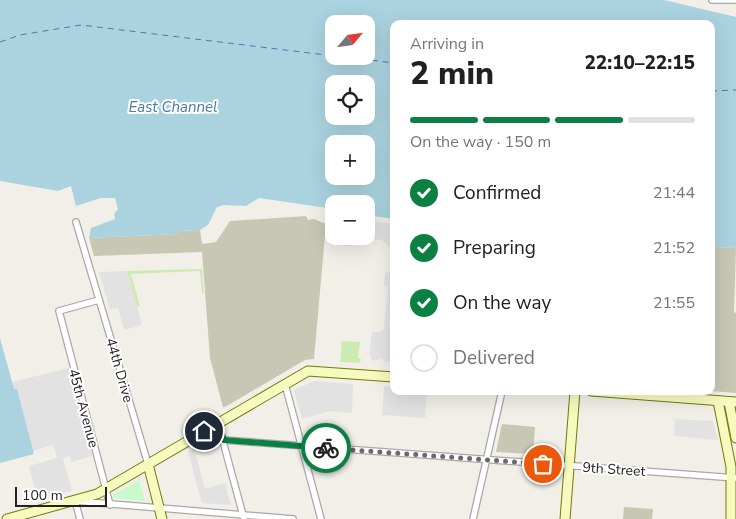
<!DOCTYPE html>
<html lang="en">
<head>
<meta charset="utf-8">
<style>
  :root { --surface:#fff; --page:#f2f2f2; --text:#202124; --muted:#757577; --line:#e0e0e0; --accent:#0b8043 }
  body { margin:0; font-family:"Nunito Sans",sans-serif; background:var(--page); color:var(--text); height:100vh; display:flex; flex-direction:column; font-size:19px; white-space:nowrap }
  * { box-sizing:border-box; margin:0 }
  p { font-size:16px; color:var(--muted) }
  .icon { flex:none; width:28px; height:28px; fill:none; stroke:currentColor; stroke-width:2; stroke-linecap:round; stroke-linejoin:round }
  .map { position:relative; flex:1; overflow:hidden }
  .panel { position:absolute; left:390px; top:20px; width:325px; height:375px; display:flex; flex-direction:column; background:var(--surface); border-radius:10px; box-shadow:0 5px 20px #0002 }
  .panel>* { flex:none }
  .needle { width:32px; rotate:61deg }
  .buttons { position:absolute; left:325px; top:15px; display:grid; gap:10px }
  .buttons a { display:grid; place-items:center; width:50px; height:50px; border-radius:10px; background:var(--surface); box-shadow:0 5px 20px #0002; font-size:25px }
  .scale { position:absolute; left:15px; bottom:12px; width:92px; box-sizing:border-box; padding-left:5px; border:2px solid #222; border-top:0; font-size:14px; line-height:18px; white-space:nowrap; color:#222; -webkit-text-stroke:4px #fff; paint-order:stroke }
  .pin { position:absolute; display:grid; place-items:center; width:42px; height:42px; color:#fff; margin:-21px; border:2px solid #fff; border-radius:50%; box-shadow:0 1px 5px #0007 }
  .courier { position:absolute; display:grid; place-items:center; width:50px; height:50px; margin:-25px; border:4px solid #0b8043; border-radius:50%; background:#fff; color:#222; box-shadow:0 1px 6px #0007 }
  .headline em { font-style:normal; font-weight:800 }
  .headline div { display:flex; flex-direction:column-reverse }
  .headline { display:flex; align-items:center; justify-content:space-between; height:85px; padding:0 20px }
  h1 { font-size:32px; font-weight:800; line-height:38px }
  .bar { display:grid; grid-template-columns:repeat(4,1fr); gap:8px 5px; align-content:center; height:60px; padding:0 20px }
  .bar i { height:6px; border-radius:4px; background:var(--line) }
  .bar .on { background:var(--accent) }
  .bar p { grid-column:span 4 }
  ol { padding:0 20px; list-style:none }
  li { display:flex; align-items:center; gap:15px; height:55px }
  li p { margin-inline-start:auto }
  li .icon { padding:5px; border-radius:50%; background:var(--accent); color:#fff; stroke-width:4 }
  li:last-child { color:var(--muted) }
  li i { width:28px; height:28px; border:2px solid var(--line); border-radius:50% }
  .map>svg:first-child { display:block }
  .construction { fill:#c7c7b4 }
  .grass { fill:#cdebb0 }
  .park { fill:#c8facc }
  .parking { fill:#e2e2e2 }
  .water { fill:#aad3df; fill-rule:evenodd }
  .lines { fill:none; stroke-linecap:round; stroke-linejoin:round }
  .ferry { stroke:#4a7aab; stroke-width:1; stroke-dasharray:6 5; stroke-linecap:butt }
  .street-casing { stroke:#a9a9a9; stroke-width:8 }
  .secondary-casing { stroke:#707d05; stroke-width:11 }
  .street { stroke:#fff; stroke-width:5.5 }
  .secondary { stroke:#f7fabf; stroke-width:9 }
  .done { stroke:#6b6a68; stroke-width:5; stroke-dasharray:0 9 }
  .route { stroke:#0b8043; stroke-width:6 }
  .labels { text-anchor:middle; stroke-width:4; stroke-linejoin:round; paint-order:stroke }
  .street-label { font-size:14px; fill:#222; stroke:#fff }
  .water-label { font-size:15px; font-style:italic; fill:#4a7aab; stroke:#fff }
</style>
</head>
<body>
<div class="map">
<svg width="736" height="519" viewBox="0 0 736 519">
  <rect width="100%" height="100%" fill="#f2efe9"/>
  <g class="construction">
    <polygon points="306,216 308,220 314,219 326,224 314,359 305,360 225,407 223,407 210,358 202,252 94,256 89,238 177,234 178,231 200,230 202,244 216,242 230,221"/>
    <polygon points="711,247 736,248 734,312 736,313 736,393 711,391"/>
    <polygon points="502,424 535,427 533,454 496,452"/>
    <polygon points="624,507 653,509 652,519 623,519"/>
  </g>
  <g class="grass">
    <polygon points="202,269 204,293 202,293 200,271 131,274 140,306 137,307 127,271"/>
    <polygon points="342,341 360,342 358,358 361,359 360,363 340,362"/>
  </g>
  <polygon class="park" points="139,480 145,501 113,498 113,495"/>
  <g class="parking">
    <polygon points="366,220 394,224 394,362 383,361 383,358 373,361 369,355 372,332 381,332 384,329 388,288 384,286 385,273 390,271 390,248 382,240 359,238 352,246 338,245 339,236 366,236"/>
    <polygon points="127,271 142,325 124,330 118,308 110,310 99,272"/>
    <polygon points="69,368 92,456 72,462 70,456 63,458 72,491 38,499 29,466 57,458 53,445 33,451 17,389 14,389 12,382"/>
    <polygon points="314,381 353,384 352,413 330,411 302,419 294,390"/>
    <polygon points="384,386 394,387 394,391 427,391 425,418 382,415"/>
    <polygon points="675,419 713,421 718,440 674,436"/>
    <polygon points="194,448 205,489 225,483 231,505 202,503 188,452"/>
  </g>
  <g class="water">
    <path d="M0,0H664L736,17V248L711,247V24H394V219L366,215V204H329L327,208L259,198L246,206L224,205L217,207L208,225L200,230L178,231L177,234L89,238L91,228L115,219L114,214L118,209L115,198H101L76,206L71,186L58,191L0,181ZM334,24H366V56H334ZM334,84H366V116H334ZM334,144H366V176H334Z"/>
    <polygon points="0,338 14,389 17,389 34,454 0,463"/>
  </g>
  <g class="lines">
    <g class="ferry">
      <polyline points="0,42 20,35 81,25 334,56"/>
      <polyline points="339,56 394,63"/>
      <polyline points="711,91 736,90"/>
    </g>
    <defs>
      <g id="street">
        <polyline points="712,0 736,0"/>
        <polyline points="76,222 148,464"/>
        <polyline points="99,300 59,311 110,505"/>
        <polyline points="285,384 321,519"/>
        <polyline points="218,423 244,519"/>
        <polyline points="224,440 736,478"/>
        <polyline points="80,519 75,501 293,519"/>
        <polyline points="473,519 502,391"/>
      </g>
      <g id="secondary">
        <polyline points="591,391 736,402"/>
        <polyline points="718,401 731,467 731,519"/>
        <polyline points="729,402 736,438"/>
        <polyline points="148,464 162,519"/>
        <polyline points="7,519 97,494 308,371 394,377"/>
        <polyline points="565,519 575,391"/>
      </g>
    </defs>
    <use href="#street" class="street-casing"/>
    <use href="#secondary" class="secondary-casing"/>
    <use href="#street" class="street"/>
    <use href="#secondary" class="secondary"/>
  </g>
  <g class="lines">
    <polyline class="done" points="326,448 543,464"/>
    <polyline class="route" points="204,431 218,423 224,440 326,448"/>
  </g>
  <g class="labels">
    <g class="street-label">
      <text transform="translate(120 370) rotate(74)" y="5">44th Drive</text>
      <text transform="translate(84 408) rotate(75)" y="5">45th Avenue</text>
      <text transform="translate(614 469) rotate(4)" y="5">9th Street</text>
    </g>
    <g class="water-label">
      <text x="173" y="112">East Channel</text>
    </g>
  </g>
</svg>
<div class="buttons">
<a><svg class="needle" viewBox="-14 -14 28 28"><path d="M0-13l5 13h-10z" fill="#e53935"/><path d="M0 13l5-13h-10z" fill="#757577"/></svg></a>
<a><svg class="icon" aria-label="locate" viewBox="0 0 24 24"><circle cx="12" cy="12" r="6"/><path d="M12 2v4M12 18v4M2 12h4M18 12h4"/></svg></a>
<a>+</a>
<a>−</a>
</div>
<div class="scale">100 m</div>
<div class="pin" style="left:543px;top:464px;background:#ea580c"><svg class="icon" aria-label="bag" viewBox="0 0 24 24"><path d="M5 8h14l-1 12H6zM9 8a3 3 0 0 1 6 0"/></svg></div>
<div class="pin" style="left:204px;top:431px;background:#1f2937"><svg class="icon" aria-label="home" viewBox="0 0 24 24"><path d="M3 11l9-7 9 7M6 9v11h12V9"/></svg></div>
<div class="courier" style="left:326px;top:448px"><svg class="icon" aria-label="bike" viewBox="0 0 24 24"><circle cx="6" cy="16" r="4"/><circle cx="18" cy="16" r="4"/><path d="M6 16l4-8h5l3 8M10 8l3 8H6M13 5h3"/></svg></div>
<section class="panel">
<div class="headline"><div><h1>2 min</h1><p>Arriving in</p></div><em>22:10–22:15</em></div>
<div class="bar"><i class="on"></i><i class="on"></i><i class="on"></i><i></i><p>On the way · 150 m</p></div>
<ol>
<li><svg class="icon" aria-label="check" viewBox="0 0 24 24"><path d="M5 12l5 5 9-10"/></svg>Confirmed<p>21:44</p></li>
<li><svg class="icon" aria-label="check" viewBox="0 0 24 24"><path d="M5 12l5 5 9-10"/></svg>Preparing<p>21:52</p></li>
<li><svg class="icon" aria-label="check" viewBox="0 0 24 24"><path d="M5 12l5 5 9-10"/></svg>On the way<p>21:55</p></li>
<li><i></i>Delivered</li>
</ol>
</section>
</div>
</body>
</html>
